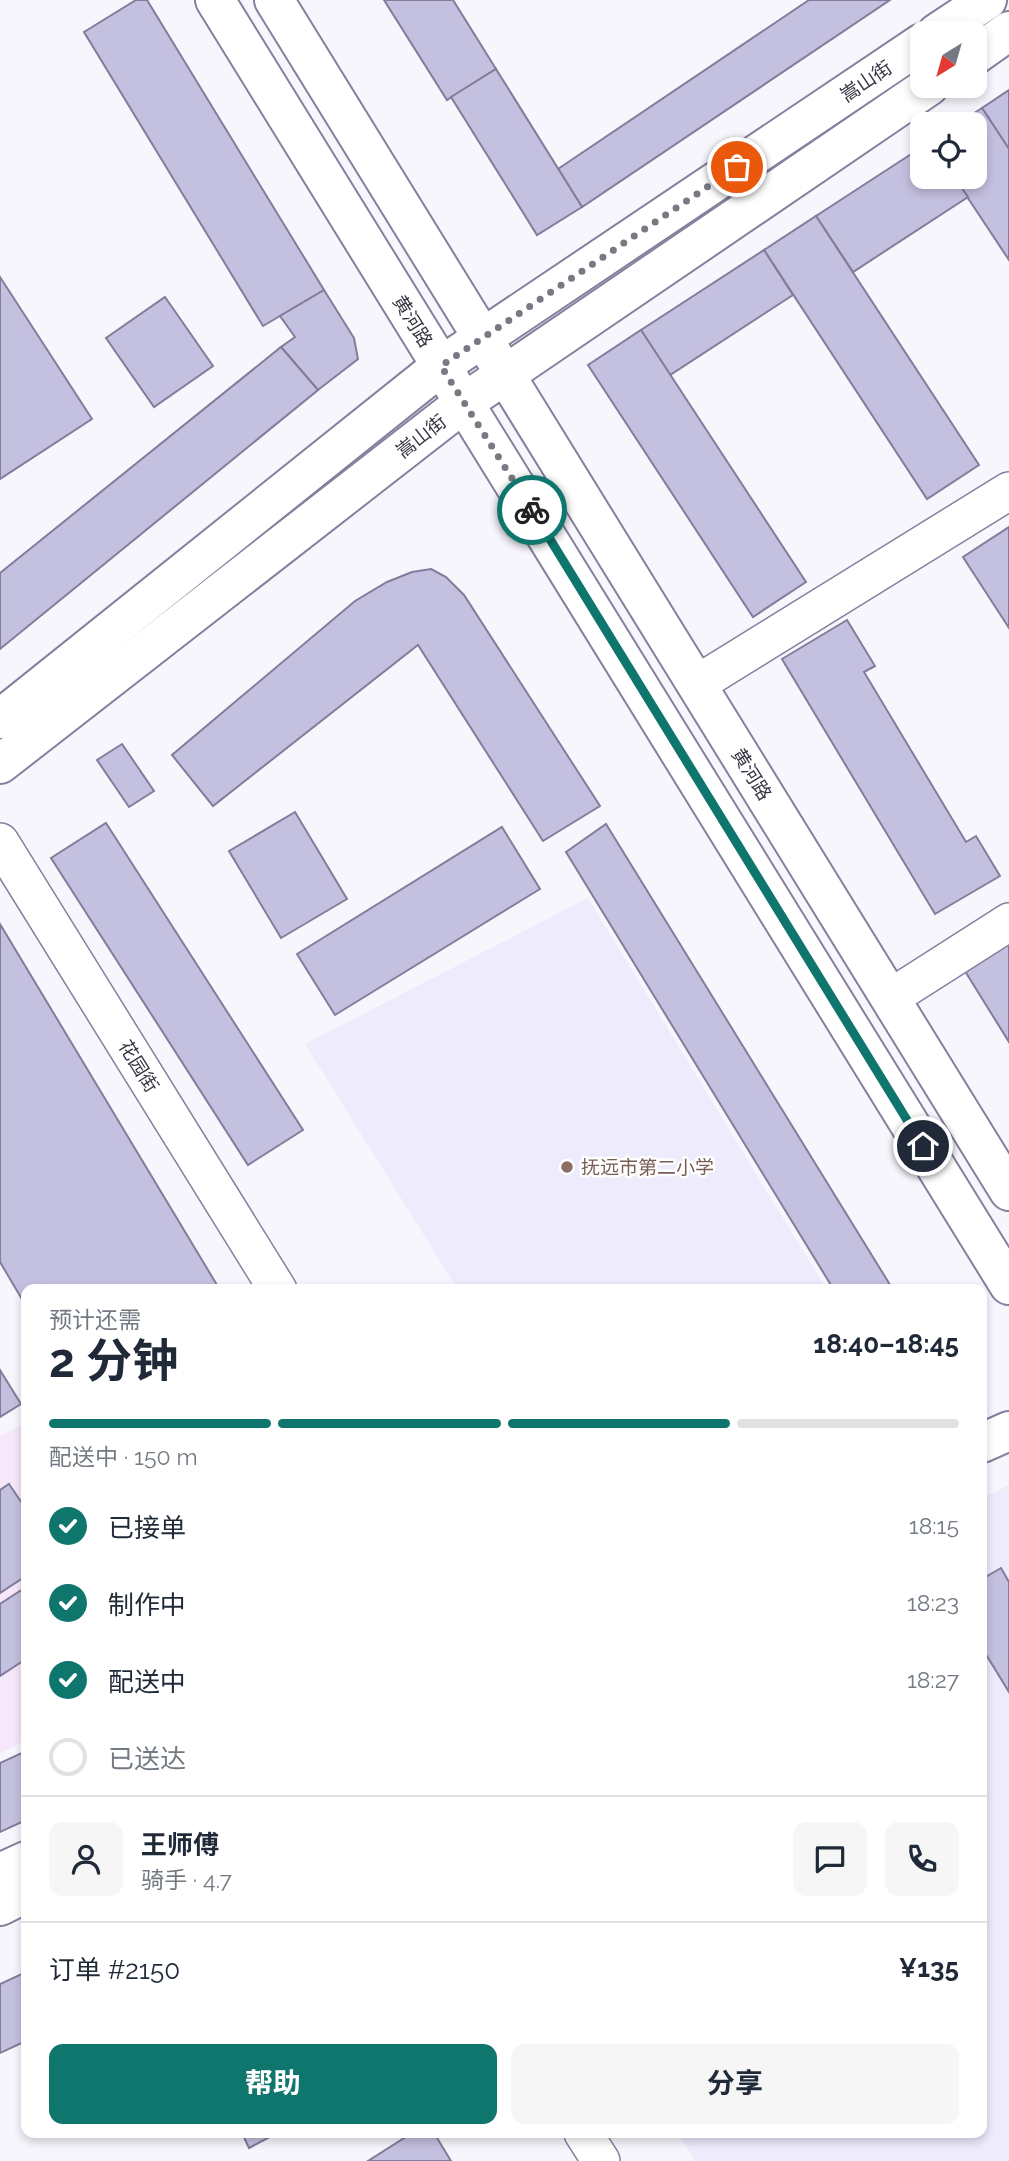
<!DOCTYPE html>
<html lang="zh">
<head>
<meta charset="utf-8">
<style>
  :root { --surface:#fff; --page:#f6f6f7; --text:#1f2937; --muted:#747a83; --line:#e0e1e3; --accent:#0f766e }
  body { margin:0; font-family:Raleway,"Noto Sans SC",sans-serif; background:var(--page); color:var(--text); height:100vh; display:flex; flex-direction:column; font-size:26px; white-space:nowrap }
  * { box-sizing:border-box; margin:0 }
  p { font-size:23px; color:var(--muted) }
  .icon { flex:none; width:38px; height:38px; fill:none; stroke:currentColor; stroke-width:2; stroke-linecap:round; stroke-linejoin:round }
  .map { position:relative; flex:1; overflow:hidden }
  .sheet { position:absolute; left:21px; top:1284px; width:966px; height:854px; display:flex; flex-direction:column; background:var(--surface); border-radius:14px; box-shadow:0 4px 10px #0003 }
  .sheet>* { flex:none }
  .needle { width:46px; rotate:217deg }
  .tools { position:absolute; left:910px; top:21px; display:grid; gap:14px }
  .tools a { display:grid; place-items:center; width:77px; height:77px; border-radius:14px; background:var(--surface); box-shadow:0 4px 10px #0003; font-size:35px }
  .pin { position:absolute; display:grid; place-items:center; width:60px; height:60px; color:#fff; margin:-30px; border:4px solid #fff; border-radius:50%; box-shadow:0 2px 7px #0007 }
  .courier { position:absolute; display:grid; place-items:center; width:70px; height:70px; margin:-35px; border:5px solid #0f766e; border-radius:50%; background:#fff; color:#222; box-shadow:0 2px 9px #0007 }
  .overview em { font-style:normal; font-weight:700 }
  .overview div { display:flex; flex-direction:column-reverse }
  .overview { display:flex; align-items:center; justify-content:space-between; height:119px; padding:0 28px }
  h1 { font-size:46px; font-weight:700; line-height:52px }
  .bar { display:grid; grid-template-columns:repeat(4,1fr); gap:10px 7px; align-content:center; height:84px; padding:0 28px }
  .bar i { height:9px; border-radius:5px; background:var(--line) }
  .bar .current { background:var(--accent) }
  .bar p { grid-column:span 4 }
  .line { display:flex; align-items:center; gap:18px; padding:0 28px; border-top:2px solid var(--line) }
  .line div { flex:1 }
  .round { display:grid; place-items:center; flex:none; width:74px; height:74px; border-radius:14px; background:var(--page) }
  ol { padding:0 28px; list-style:none }
  li { display:flex; align-items:center; gap:21px; height:77px }
  li p { margin-inline-start:auto }
  li .icon { padding:7px; border-radius:50%; background:var(--accent); color:#fff; stroke-width:4 }
  li:last-child { color:var(--muted) }
  li i { width:38px; height:38px; border:4px solid var(--line); border-radius:50% }
  .action { display:flex; gap:14px; margin-top:auto; padding:14px 28px }
  .action a { flex:1; height:80px; border-radius:14px; background:var(--accent); color:#fff; font-size:28px; font-weight:700; line-height:80px; text-align:center }
  .action a+a { background:var(--page); color:var(--text) }
  .map>svg:first-child { display:block }
  .commercial { fill:#f6e7fb }
  .built { fill:#edebfc }
  .building { fill:#c4c0e0; stroke:#817d9b; stroke-width:2 }
  .lines { fill:none; stroke-linecap:round; stroke-linejoin:round }
  .street-casing { stroke:#84809e; stroke-width:40 }
  .secondary-casing { stroke:#84809e; stroke-width:42 }
  .street { stroke:#fff; stroke-width:37 }
  .secondary { stroke:#fff; stroke-width:38 }
  .done { stroke:#7a7983; stroke-width:7; stroke-dasharray:0 12.6 }
  .route { stroke:#0f766e; stroke-width:9 }
  .education-dot { fill:#8d6e63; stroke:#fff; stroke-width:2.5 }
  .labels { text-anchor:middle; stroke-width:5; stroke-linejoin:round; paint-order:stroke }
  .street-label { font-size:19px; fill:#373542; stroke:#fff }
  .education-label { font-size:19px; fill:#785e54; stroke:#fff; text-anchor:start }
</style>
</head>
<body>
<div class="map">
<svg width="1009" height="2161" viewBox="0 0 1009 2161">
  <rect width="100%" height="100%" fill="#f7f6fd"/>
  <polygon class="commercial" points="26,1423 26,1741 0,1753 0,1436"/>
  <g class="built">
    <polygon points="588,898 827,1290 458,1290 305,1044"/>
    <polygon points="1009,1485 1009,2161 695,2161 678,2133 982,2133 982,1498"/>
  </g>
  <g class="building">
    <polygon points="136,0 147,0 324,290 263,326 84,32"/>
    <polygon points="384,0 453,0 496,69 447,100"/>
    <polygon points="809,0 890,0 582,207 558,169"/>
    <polygon points="496,69 582,207 537,235 451,97"/>
    <polygon points="1009,90 1009,149 982,108"/>
    <polygon points="982,108 1009,149 1009,260 954,177 975,177 975,124 957,124"/>
    <polygon points="922,147 922,177 954,177 968,197 853,272 816,216"/>
    <polygon points="816,216 979,465 927,499 764,250"/>
    <polygon points="764,250 793,295 670,375 641,330"/>
    <polygon points="0,277 92,419 0,479"/>
    <polygon points="324,290 354,338 358,359 318,390 281,347 295,337 280,316"/>
    <polygon points="165,297 213,366 154,407 106,338"/>
    <polygon points="641,330 806,582 753,617 588,365"/>
    <polygon points="281,347 318,390 0,649 0,573"/>
    <polygon points="1009,527 1009,628 963,557"/>
    <polygon points="431,569 446,577 464,595 600,806 543,841 418,645 213,806 172,755 355,601 387,582 412,572"/>
    <polygon points="847,620 875,666 864,672 966,842 976,836 1000,876 935,914 782,659"/>
    <polygon points="122,744 154,791 129,807 97,760"/>
    <polygon points="295,812 347,899 281,938 229,851"/>
    <polygon points="106,823 303,1130 248,1165 51,858"/>
    <polygon points="606,824 892,1288 889,1290 834,1290 566,852"/>
    <polygon points="502,827 540,889 335,1015 297,954"/>
    <polygon points="0,924 220,1290 26,1290 26,1306 0,1262"/>
    <polygon points="1009,933 1009,1042 960,963"/>
    <polygon points="0,1370 21,1404 0,1417"/>
    <polygon points="9,1484 26,1509 26,1576 0,1593 0,1490"/>
    <polygon points="1001,1568 1009,1582 1009,1692 982,1648 982,1579"/>
    <polygon points="26,1587 26,1659 0,1676 0,1604"/>
    <polygon points="26,1751 26,1820 0,1832 0,1763"/>
    <polygon points="26,1972 26,2041 0,2053 0,1984"/>
    <polygon points="242,2133 277,2133 249,2148"/>
    <polygon points="412,2133 434,2133 451,2161 368,2161"/>
  </g>
  <g class="lines">
    <defs>
      <g id="street">
        <polyline points="697,684 1009,491"/>
        <polyline points="0,842 278,1290"/>
        <polyline points="890,998 1009,922"/>
        <polyline points="583,2133 601,2161"/>
      </g>
      <g id="secondary">
        <polyline points="215,0 1009,1285"/>
        <polyline points="274,0 1009,1191"/>
        <polyline points="937,33 987,0"/>
        <polyline points="975,55 1009,31"/>
        <polyline points="0,719 441,366 922,43"/>
        <polyline points="0,764 465,402 929,86"/>
        <polyline points="982,1443 1009,1431"/>
        <polyline points="0,1873 26,1861"/>
        <polyline points="0,1906 26,1893"/>
      </g>
    </defs>
    <use href="#street" class="street-casing"/>
    <use href="#secondary" class="secondary-casing"/>
    <use href="#street" class="street"/>
    <use href="#secondary" class="secondary"/>
  </g>
  <g class="lines">
    <polyline class="done" points="532,510 441,366 737,167"/>
    <polyline class="route" points="532,510 923,1146"/>
  </g>
  <circle class="education-dot" cx="567" cy="1167" r="7"/>
  <g class="labels">
    <g class="street-label">
      <text transform="translate(866 81) rotate(-34)" y="7">嵩山街</text>
      <text transform="translate(413 321) rotate(58)" y="7">黄河路</text>
      <text transform="translate(421 436) rotate(-38)" y="7">嵩山街</text>
      <text transform="translate(752 774) rotate(58)" y="7">黄河路</text>
      <text transform="translate(139 1066) rotate(58)" y="7">花园街</text>
    </g>
    <g class="education-label">
      <text x="581" y="1174">抚远市第二小学</text>
    </g>
  </g>
</svg>
<div class="tools">
<a><svg class="needle" viewBox="-14 -14 28 28"><path d="M0-13l5 13h-10z" fill="#e53935"/><path d="M0 13l5-13h-10z" fill="#747a83"/></svg></a>
<a><svg class="icon" aria-label="locate" viewBox="0 0 24 24"><circle cx="12" cy="12" r="6"/><path d="M12 2v4M12 18v4M2 12h4M18 12h4"/></svg></a>
</div>
<div class="pin" style="left:737px;top:167px;background:#ea580c"><svg class="icon" aria-label="bag" viewBox="0 0 24 24"><path d="M5 8h14l-1 12H6zM9 8a3 3 0 0 1 6 0"/></svg></div>
<div class="pin" style="left:923px;top:1146px;background:#1f2937"><svg class="icon" aria-label="home" viewBox="0 0 24 24"><path d="M3 11l9-7 9 7M6 9v11h12V9"/></svg></div>
<div class="courier" style="left:532px;top:510px"><svg class="icon" aria-label="bike" viewBox="0 0 24 24"><circle cx="6" cy="16" r="4"/><circle cx="18" cy="16" r="4"/><path d="M6 16l4-8h5l3 8M10 8l3 8H6M13 5h3"/></svg></div>
<section class="sheet">
<div class="overview"><div><h1>2 分钟</h1><p>预计还需</p></div><em>18:40–18:45</em></div>
<div class="bar"><i class="current"></i><i class="current"></i><i class="current"></i><i></i><p>配送中 · 150 m</p></div>
<ol>
<li><svg class="icon" aria-label="check" viewBox="0 0 24 24"><path d="M5 12l5 5 9-10"/></svg>已接单<p>18:15</p></li>
<li><svg class="icon" aria-label="check" viewBox="0 0 24 24"><path d="M5 12l5 5 9-10"/></svg>制作中<p>18:23</p></li>
<li><svg class="icon" aria-label="check" viewBox="0 0 24 24"><path d="M5 12l5 5 9-10"/></svg>配送中<p>18:27</p></li>
<li><i></i>已送达</li>
</ol>
<div class="line" style="height:126px"><a class="round"><svg class="icon" aria-label="person" viewBox="0 0 24 24"><circle cx="12" cy="8" r="4"/><path d="M4 21q1-7 8-7t8 7"/></svg></a><div><b>王师傅</b><p>骑手 · 4.7</p></div><a class="round"><svg class="icon" aria-label="chat" viewBox="0 0 24 24"><path d="M4 5h16v11H9l-5 4z"/></svg></a><a class="round"><svg class="icon" aria-label="phone" viewBox="0 0 24 24"><path d="M5 4h4l2 5-3 2q2 4 5 5l2-3 5 2v4C11 20 4 13 5 4z"/></svg></a></div>
<div class="line" style="height:91px"><div>订单 #2150</div><b>¥135</b></div>
<div class="action"><a>帮助</a><a>分享</a></div>
</section>
</div>
</body>
</html>
